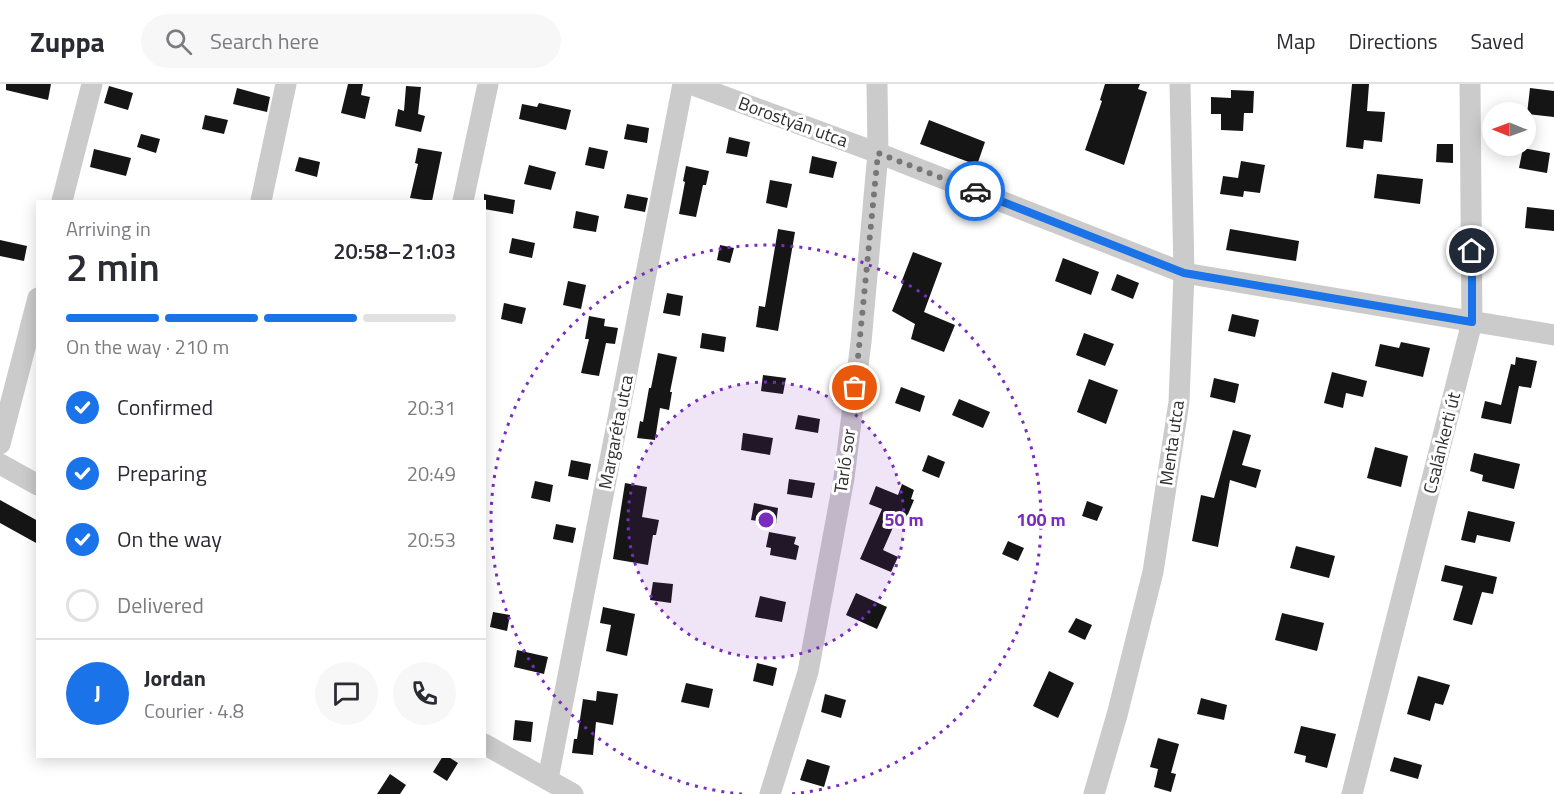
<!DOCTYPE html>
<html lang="en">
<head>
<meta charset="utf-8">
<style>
  :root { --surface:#fff; --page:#f7f7f7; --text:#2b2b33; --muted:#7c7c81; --line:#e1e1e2; --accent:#1a73e8 }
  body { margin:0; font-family:"Titillium Web",sans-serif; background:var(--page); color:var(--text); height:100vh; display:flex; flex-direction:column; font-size:22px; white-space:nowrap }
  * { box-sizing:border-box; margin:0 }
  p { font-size:20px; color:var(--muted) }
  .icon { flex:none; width:33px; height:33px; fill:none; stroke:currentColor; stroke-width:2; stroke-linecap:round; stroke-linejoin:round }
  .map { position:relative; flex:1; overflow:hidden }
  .sheet { position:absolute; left:36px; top:116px; width:450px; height:558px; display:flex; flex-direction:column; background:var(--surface); border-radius:0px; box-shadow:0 3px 15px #0003 }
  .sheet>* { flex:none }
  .needle { width:39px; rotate:271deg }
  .fabs { position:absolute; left:1482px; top:18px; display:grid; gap:12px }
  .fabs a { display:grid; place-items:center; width:54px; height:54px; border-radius:50%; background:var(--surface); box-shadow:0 3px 15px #0003; font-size:30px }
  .pin { position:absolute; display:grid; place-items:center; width:51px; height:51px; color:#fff; margin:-26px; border:3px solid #fff; border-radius:50%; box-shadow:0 2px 6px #0007 }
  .courier { position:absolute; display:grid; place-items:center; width:60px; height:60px; margin:-30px; border:4px solid #1a73e8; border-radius:50%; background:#fff; color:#222; box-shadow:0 2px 8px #0007 }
  .headline em { font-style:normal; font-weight:600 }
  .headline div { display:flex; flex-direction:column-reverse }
  .headline { display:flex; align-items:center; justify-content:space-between; height:102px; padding:0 30px }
  h1 { font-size:39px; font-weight:600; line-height:45px }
  .bar { display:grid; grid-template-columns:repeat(4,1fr); gap:9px 6px; align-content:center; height:72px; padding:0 30px }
  .bar i { height:8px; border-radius:4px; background:var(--line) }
  .bar .selected { background:var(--accent) }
  .bar p { grid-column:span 4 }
  .line { display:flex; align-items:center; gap:15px; padding:0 30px; border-top:2px solid var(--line) }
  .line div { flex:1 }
  .round { display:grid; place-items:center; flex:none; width:63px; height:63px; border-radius:32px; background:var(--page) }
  ol { padding:0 30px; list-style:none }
  li { display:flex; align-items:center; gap:18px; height:66px }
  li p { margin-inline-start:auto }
  li .icon { padding:6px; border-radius:50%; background:var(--accent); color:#fff; stroke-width:4 }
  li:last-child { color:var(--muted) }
  li i { width:33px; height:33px; border:3px solid var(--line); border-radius:50% }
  header { display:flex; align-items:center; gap:36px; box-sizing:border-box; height:84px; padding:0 30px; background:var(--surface); border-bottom:2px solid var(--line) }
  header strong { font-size:28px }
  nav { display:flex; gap:33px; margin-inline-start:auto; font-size:21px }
  .search { width:420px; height:54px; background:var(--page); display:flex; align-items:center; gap:15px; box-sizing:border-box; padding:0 21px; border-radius:33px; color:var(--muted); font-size:22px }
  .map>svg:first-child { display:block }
  .building { fill:#151515 }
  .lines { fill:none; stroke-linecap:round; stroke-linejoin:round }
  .minor { stroke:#cbcbcb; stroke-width:21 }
  .done { stroke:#777; stroke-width:6; stroke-dasharray:0 10.8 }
  .route { stroke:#1a73e8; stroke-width:8 }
  .ring { fill:none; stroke:#7b2cbf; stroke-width:3; stroke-dasharray:3 6 }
  .labels { text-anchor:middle; stroke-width:6; stroke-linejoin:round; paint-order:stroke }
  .street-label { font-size:18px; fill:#2e2e2e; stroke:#fff }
  .centre { fill:#7b2cbf; stroke:#fff; stroke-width:3 }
  .ring-label { font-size:18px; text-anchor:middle; font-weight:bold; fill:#7b2cbf; stroke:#fff; stroke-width:6; stroke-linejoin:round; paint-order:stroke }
</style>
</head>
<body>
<header>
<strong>Zuppa</strong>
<div class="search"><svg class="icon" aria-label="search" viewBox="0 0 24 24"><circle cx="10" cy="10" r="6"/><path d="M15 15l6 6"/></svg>Search here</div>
<nav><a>Map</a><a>Directions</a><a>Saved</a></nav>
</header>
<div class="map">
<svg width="1554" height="710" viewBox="0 0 1554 710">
  <rect width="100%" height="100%" fill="#fff"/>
  <g class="building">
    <polygon points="6,0 51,0 48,16 6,6"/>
    <polygon points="348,0 363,0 361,11 370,13 365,35 341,29"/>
    <polygon points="1105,0 1140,0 1138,5 1147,8 1124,81 1085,66 1102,17 1100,16"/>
    <polygon points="1352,0 1369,0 1367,27 1385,28 1382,58 1364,56 1363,65 1346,63"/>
    <polygon points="109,2 133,9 128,26 104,19"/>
    <polygon points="406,2 421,3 418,30 425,32 421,48 395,42 398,25 404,27"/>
    <polygon points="237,4 270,13 267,28 233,20"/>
    <polygon points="1530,4 1554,7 1554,33 1527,30"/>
    <polygon points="1231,6 1254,7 1253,29 1244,29 1243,47 1221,46 1221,30 1211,30 1211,13 1231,14"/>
    <polygon points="539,19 571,26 566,46 519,35 522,20 537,23"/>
    <polygon points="205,31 228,36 224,50 202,45"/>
    <polygon points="929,36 985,58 977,81 920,60"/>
    <polygon points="627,40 649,44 647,59 624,55"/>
    <polygon points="141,50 160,55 156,69 137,63"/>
    <polygon points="729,53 750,58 747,73 726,69"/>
    <polygon points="1437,60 1453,60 1453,79 1436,78"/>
    <polygon points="589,63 608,67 604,85 585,81"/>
    <polygon points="418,64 442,68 432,117 410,114 418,80 415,79"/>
    <polygon points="1523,64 1550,69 1547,89 1519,84"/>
    <polygon points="94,65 131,74 126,92 90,83"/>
    <polygon points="812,72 837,78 833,94 809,89"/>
    <polygon points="299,73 320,78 317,93 295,87"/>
    <polygon points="1241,77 1265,81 1260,109 1244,107 1243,113 1220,110 1223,92 1238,94"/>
    <polygon points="529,81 556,88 551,106 524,100"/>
    <polygon points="686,82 709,87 706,101 703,101 696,133 679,130 685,98 683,97"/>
    <polygon points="1377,90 1423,95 1420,120 1374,114"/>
    <polygon points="770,96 792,100 787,124 766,119"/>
    <polygon points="484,110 515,116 513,130 484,125"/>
    <polygon points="627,110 648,114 645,128 624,124"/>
    <polygon points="1527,123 1554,126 1554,147 1525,144"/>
    <polygon points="576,127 599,132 596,148 573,144"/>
    <polygon points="778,145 795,148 778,247 756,243 759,222 765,223"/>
    <polygon points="1230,145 1299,157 1296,177 1226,166"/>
    <polygon points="512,154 535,159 532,174 509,169"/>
    <polygon points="0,156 27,162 24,177 0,172"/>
    <polygon points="720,161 734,164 730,179 717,176"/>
    <polygon points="913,168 942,179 924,228 955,241 944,268 911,255 915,240 892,227 903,200 901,199"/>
    <polygon points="1063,174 1099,188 1091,211 1055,197"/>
    <polygon points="1117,190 1139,199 1133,215 1111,206"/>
    <polygon points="568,197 586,201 581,225 563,221"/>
    <polygon points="667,209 683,212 680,232 663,229"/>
    <polygon points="504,219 526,224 522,240 501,235"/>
    <polygon points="1232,230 1259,236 1255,253 1228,247"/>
    <polygon points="589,232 605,235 604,242 618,244 615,260 606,259 599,292 581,289 589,255 585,255"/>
    <polygon points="702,249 726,253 724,268 700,264"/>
    <polygon points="1084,249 1114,260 1105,282 1076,271"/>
    <polygon points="1401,258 1430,264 1423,293 1375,282 1380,260 1399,264"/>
    <polygon points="658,269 677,273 670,308 672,308 669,326 660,324 655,356 637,354 640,337 643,338 649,304 651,304"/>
    <polygon points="1516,273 1537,277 1531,304 1519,302 1511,340 1481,334 1485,317 1501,321 1511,280 1515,281"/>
    <polygon points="1332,288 1367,297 1363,313 1346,309 1343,324 1324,319"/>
    <polygon points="763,291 786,294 783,310 761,307"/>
    <polygon points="1214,294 1239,300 1235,319 1210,313"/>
    <polygon points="1089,295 1118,306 1106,340 1077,328"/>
    <polygon points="901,303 925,312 920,328 895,319"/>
    <polygon points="959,315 990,328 983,344 952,331"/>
    <polygon points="798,331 820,335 818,349 795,345"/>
    <polygon points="1233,346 1251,351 1242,381 1261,386 1256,404 1230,396 1218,463 1192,457 1201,411 1214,414"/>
    <polygon points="743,349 773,354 770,371 741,366"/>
    <polygon points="1375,363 1408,372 1401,403 1367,394"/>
    <polygon points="1474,369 1520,380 1514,405 1482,397 1483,391 1470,387"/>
    <polygon points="928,371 945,378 939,394 922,387"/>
    <polygon points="571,376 591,380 588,396 568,392"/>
    <polygon points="789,395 815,399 812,414 787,410"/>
    <polygon points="535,397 553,401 550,418 531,414"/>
    <polygon points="625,399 647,403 642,433 659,436 656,451 653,451 648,481 613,475"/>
    <polygon points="902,400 914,406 911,415 914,416 906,435 898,432 883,466 898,473 891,488 860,475 882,425 869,420 876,402 898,411"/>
    <polygon points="0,416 38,437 38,460 0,439"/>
    <polygon points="1087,417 1103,423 1097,437 1082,432"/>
    <polygon points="754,419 778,424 776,440 751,436"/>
    <polygon points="1468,427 1515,438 1510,458 1477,451 1475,459 1461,456"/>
    <polygon points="556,440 576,444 573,459 553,455"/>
    <polygon points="769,448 796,453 794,460 799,462 796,476 770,471 771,464 766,463"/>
    <polygon points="1008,457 1024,464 1018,477 1002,470"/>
    <polygon points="1296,462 1335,472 1329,494 1290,484"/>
    <polygon points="1445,481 1497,493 1493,510 1482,508 1472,541 1453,536 1463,502 1441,497"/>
    <polygon points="653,498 673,500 671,519 650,516"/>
    <polygon points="856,509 887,523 877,545 846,531"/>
    <polygon points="760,512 786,518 782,538 755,533"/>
    <polygon points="603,523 635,530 627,572 606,567 611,541 600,539"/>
    <polygon points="493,528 510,531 507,547 490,543"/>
    <polygon points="1282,529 1324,539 1317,567 1275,556"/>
    <polygon points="1076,534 1092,541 1085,556 1068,548"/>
    <polygon points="517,566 548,573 544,590 514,583"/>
    <polygon points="757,579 777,584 773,602 753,597"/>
    <polygon points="1049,587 1074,599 1058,634 1033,622"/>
    <polygon points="1418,592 1450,601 1443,621 1435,619 1430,637 1407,630"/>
    <polygon points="686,599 713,605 709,624 681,618"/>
    <polygon points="597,607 618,610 613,641 596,638 593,671 572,669 574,655 577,655 583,615 596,617"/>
    <polygon points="825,610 846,616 841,634 821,628"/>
    <polygon points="1201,614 1227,621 1224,636 1197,630"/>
    <polygon points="515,636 533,638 531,658 513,656"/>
    <polygon points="1301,642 1336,650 1327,684 1305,678 1306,672 1294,669"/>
    <polygon points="1158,654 1179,660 1171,689 1168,688 1176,690 1171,708 1154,703 1158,685 1150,683"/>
    <polygon points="443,672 447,672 458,679 447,697 433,688"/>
    <polygon points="1394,673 1422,681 1418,695 1390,687"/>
    <polygon points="807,675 830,682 824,703 800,696"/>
    <polygon points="390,690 406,701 400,710 377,710"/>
  </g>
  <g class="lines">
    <g class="minor">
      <polyline points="690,0 878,69 1184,189 1554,251"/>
      <polyline points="62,117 92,0"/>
      <polyline points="261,117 286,0"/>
      <polyline points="463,117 488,0"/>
      <polyline points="0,360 38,214"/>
      <polyline points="0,380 38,401"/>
      <polyline points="484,660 573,710"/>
      <polyline points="548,695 683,0"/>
      <polyline points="770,710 808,588 844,394 861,258 878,69 877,0"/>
      <polyline points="1094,710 1117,631 1153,488 1179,318 1184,189 1180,0"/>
      <polyline points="1352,710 1472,238 1470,0"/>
    </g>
  </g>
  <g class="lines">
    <polyline class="done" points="855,304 878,69 975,107"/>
    <polyline class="route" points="975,107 1184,189 1472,238 1472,167"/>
  </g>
  <circle cx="766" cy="436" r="138" fill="#7b2cbf" fill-opacity=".12"/>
  <g class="ring">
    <circle cx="766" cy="436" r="138"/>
    <path d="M742 710A275 275 0 1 1 790 710"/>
  </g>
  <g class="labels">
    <g class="street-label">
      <text transform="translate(793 38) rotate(20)" y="6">Borostyán utca</text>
      <text transform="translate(616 348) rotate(-79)" y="6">Margaréta utca</text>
      <text transform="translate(1172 359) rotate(-82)" y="6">Menta utca</text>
      <text transform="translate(1442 359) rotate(-76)" y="6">Csalánkerti út</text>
      <text transform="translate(845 377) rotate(-82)" y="6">Tarló sor</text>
    </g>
  </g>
  <circle cx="766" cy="436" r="9" class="centre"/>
  <g class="ring-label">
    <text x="904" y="442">50 m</text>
    <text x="1041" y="442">100 m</text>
  </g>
</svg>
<div class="fabs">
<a><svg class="needle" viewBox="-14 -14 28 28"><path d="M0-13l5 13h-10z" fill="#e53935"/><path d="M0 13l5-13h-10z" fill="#7c7c81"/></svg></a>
</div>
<div class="pin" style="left:855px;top:304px;background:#ea580c"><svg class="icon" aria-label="bag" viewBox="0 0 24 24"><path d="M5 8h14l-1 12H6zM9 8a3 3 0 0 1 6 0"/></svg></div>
<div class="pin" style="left:1472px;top:167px;background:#1f2937"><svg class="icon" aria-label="home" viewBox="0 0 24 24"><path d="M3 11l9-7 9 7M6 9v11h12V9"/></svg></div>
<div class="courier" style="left:975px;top:107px"><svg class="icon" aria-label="car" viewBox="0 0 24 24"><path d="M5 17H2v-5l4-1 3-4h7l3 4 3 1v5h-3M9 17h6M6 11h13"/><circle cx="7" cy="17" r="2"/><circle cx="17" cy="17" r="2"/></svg></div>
<section class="sheet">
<div class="headline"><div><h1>2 min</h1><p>Arriving in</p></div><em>20:58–21:03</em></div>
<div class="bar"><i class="selected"></i><i class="selected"></i><i class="selected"></i><i></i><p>On the way · 210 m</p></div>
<ol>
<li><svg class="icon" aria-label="check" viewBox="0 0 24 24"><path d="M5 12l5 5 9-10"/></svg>Confirmed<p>20:31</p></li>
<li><svg class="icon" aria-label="check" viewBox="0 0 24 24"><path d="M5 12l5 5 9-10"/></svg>Preparing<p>20:49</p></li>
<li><svg class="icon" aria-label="check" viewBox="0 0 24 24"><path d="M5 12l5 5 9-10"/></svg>On the way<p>20:53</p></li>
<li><i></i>Delivered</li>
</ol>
<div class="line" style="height:108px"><b class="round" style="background:var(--accent);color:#fff">J</b><div><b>Jordan</b><p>Courier · 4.8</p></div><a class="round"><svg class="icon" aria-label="chat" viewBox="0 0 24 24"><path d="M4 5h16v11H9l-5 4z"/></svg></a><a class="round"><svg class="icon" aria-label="phone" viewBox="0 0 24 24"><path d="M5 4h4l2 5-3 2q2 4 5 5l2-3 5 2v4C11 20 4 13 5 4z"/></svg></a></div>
</section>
</div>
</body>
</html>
